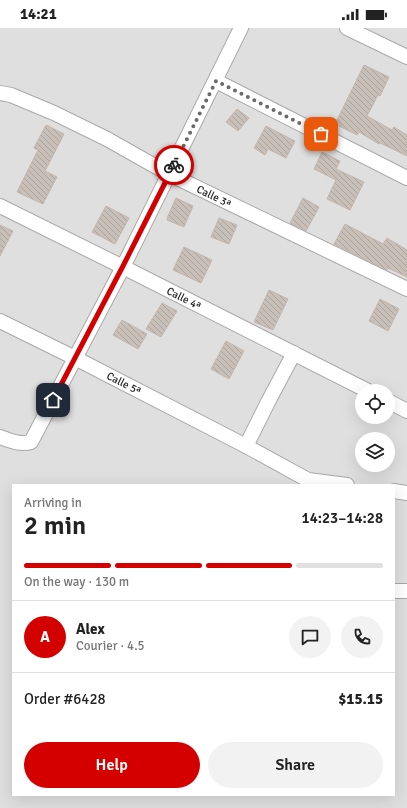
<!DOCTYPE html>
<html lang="en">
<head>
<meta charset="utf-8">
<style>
  :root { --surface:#fff; --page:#f2f2f2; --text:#222; --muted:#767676; --line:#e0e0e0; --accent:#d40000 }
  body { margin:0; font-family:Signika,sans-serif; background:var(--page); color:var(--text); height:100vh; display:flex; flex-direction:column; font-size:15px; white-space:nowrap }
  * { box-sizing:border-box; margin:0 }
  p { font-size:13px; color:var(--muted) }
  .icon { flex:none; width:22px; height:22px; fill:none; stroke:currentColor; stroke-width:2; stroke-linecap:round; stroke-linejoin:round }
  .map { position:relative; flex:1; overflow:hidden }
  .side { position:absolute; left:12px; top:456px; width:383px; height:312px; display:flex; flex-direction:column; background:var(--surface); border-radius:0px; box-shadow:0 4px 16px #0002 }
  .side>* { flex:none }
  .buttons { position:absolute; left:355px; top:356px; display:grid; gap:8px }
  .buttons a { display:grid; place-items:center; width:40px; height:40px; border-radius:50%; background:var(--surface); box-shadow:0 4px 16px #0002; font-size:20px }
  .pin { position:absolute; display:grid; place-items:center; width:34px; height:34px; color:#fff; margin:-17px; border-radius:8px; box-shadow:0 2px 6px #0006 }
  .courier { position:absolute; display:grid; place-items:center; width:40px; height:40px; margin:-20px; border:3px solid #d40000; border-radius:50%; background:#fff; color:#222; box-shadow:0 1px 5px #0007 }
  .headline em { font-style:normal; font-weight:600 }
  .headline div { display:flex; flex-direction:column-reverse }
  .headline { display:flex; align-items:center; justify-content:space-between; height:68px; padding:0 12px }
  h1 { font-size:26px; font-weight:600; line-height:30px }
  .bar { display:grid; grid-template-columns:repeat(4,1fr); gap:6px 4px; align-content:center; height:48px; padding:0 12px }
  .bar i { height:5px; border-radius:3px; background:var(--line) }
  .bar .current { background:var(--accent) }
  .bar p { grid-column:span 4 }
  .line { display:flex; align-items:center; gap:10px; padding:0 12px; border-top:1px solid var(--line) }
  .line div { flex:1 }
  .round { display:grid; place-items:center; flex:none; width:42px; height:42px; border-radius:21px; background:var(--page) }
  .action { display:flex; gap:8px; margin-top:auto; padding:8px 12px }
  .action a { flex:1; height:46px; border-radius:24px; background:var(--accent); color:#fff; font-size:16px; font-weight:600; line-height:46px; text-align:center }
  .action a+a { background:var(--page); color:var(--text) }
  .status { display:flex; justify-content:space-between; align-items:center; height:28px; padding:0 20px; background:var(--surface); direction:ltr }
  .status svg { height:11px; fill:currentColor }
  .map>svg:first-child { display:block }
  .residential { fill:#e0dfdf; fill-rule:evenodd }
  .building { fill:url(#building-back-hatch); stroke:#c4b6ab }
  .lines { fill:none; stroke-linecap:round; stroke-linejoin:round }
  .street-casing { stroke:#a9a9a9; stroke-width:16 }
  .street { stroke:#fff; stroke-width:14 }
  .done { stroke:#6b6a68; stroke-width:4; stroke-dasharray:0 7.2 }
  .route { stroke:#d40000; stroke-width:5 }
  .labels { text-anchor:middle; stroke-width:3; stroke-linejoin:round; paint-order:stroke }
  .street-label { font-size:11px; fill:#222; stroke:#fff }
</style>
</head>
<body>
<div class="status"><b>14:21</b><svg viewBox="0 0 49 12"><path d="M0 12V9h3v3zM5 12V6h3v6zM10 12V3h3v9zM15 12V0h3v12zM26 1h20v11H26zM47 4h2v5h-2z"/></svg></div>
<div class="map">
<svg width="407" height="780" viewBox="0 0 407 780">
  <defs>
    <pattern id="building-back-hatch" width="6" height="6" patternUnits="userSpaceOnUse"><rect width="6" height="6" fill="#c7bfb8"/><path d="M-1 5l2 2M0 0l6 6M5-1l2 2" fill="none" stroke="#aba49e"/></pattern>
  </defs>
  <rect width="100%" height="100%" fill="#f2efe9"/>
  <path class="residential" d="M0,0H407V780H0ZM362,363H388V389H362ZM362,411H388V437H362ZM13,457H394V767H13Z"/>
  <g class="building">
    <polygon points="364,37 389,49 380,68 378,67 367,88 392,102 394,99 407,107 407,128 380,115 379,116 359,104 357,107 335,96"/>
    <polygon points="237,81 249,90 238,103 226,94"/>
    <polygon points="46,97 64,106 45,143 57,149 43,176 17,164 38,122 34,120"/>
    <polygon points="266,98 295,113 286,130 268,121 265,127 254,120"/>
    <polygon points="322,124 340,133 336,141 364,154 350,182 327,171 336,152 314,141"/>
    <polygon points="176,170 193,178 184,199 167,192 168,190 167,190"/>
    <polygon points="303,170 319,179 306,203 290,195"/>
    <polygon points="106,178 129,190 115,216 92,204"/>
    <polygon points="219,190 237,197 229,216 211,209"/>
    <polygon points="345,196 383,216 387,210 407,222 407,249 388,240 387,242 334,216"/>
    <polygon points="0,197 13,203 0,228"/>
    <polygon points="184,219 212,232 201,255 173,242"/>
    <polygon points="269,262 288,271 273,302 254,294"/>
    <polygon points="380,271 399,281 388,303 369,293"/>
    <polygon points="162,275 177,283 161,309 146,301"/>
    <polygon points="122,292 147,306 138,321 113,307"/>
    <polygon points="226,313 244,323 229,351 211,341"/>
  </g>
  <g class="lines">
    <defs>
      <g id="street">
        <polyline points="347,0 407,29"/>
        <polyline points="216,53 407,150"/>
        <polyline points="0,65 11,67 54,85 107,111 169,146 407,261"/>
        <polyline points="0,178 123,239 368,363"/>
        <polyline points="0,293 75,330 246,418 308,452 347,457"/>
        <polyline points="388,373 407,383"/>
        <path d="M0,409C11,413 20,417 31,414L123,239L241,0"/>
        <polyline points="246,418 268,374 294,325"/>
        <polyline points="394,463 407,465"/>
        <polyline points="394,563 407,563"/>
      </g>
    </defs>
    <use href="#street" class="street-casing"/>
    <use href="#street" class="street"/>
  </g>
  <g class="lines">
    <polyline class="done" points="174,137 216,53 321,106"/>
    <polyline class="route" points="53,372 123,238 174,137"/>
  </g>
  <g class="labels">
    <g class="street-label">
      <text transform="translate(214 168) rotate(26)" y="4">Calle 3ª</text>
      <text transform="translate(184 270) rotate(27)" y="4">Calle 4ª</text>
      <text transform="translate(124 355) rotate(27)" y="4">Calle 5ª</text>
    </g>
  </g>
</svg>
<div class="buttons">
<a><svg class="icon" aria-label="locate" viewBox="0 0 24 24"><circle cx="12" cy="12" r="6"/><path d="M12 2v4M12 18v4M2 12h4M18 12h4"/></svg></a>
<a><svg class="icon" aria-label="layers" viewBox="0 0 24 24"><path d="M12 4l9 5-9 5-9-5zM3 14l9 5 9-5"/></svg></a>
</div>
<div class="pin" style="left:321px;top:106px;background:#ea580c"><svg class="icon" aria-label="bag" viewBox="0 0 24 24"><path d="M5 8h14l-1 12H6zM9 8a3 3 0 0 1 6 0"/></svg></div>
<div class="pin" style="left:53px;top:372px;background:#1f2937"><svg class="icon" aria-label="home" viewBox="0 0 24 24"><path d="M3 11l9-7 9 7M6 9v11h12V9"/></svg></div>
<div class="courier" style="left:174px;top:137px"><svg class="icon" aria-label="bike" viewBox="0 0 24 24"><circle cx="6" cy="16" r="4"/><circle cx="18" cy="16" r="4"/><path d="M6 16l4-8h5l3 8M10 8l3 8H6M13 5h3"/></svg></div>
<section class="side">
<div class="headline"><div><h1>2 min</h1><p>Arriving in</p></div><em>14:23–14:28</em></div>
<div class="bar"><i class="current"></i><i class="current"></i><i class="current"></i><i></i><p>On the way · 130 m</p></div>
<div class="line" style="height:72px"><b class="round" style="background:var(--accent);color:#fff">A</b><div><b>Alex</b><p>Courier · 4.5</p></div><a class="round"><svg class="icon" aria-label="chat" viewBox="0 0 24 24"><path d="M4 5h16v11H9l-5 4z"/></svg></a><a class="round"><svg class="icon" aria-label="phone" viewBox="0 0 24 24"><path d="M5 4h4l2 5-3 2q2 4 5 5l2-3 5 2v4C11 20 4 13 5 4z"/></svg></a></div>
<div class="line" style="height:52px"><div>Order #6428</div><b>$15.15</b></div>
<div class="action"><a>Help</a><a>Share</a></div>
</section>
</div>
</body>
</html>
